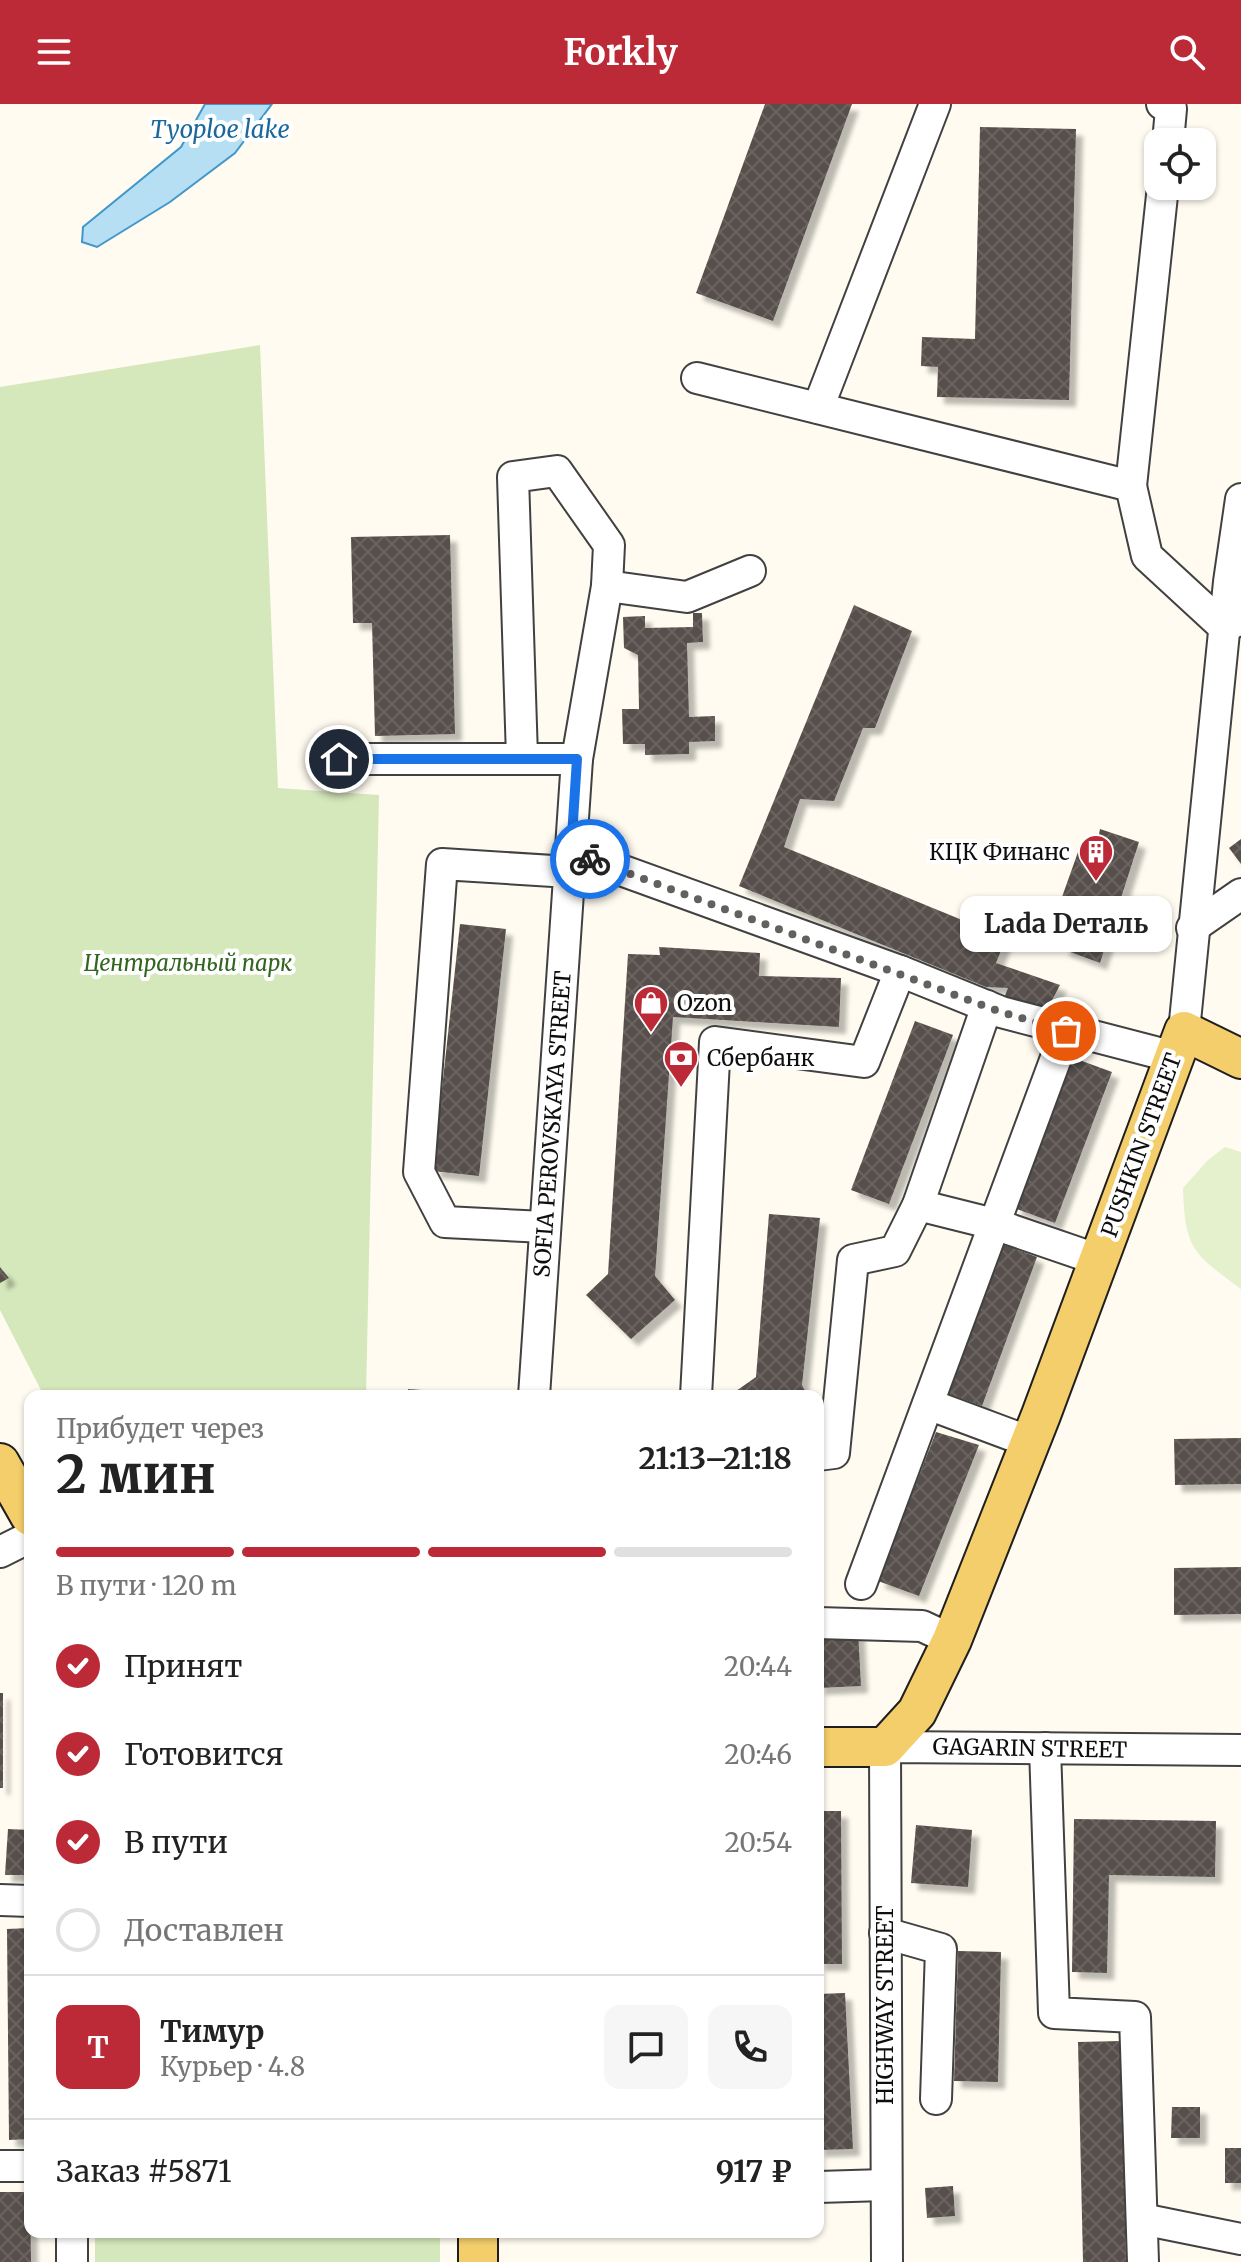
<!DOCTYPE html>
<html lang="ru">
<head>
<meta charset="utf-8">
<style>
  :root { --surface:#fff; --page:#f6f6f6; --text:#222; --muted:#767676; --line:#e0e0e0; --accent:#bb2a36 }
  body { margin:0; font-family:Merriweather,serif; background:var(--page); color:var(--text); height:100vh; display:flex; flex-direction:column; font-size:30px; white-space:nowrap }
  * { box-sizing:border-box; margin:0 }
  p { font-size:26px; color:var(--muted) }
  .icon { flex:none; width:44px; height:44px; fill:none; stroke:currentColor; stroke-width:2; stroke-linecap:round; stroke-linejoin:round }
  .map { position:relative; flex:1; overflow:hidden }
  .drawer { position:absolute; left:24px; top:1286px; width:800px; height:848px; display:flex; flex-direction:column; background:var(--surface); border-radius:16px; box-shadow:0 2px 6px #0004 }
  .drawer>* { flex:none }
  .buttons { position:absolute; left:1144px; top:24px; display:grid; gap:16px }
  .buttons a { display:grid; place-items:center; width:72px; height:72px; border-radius:16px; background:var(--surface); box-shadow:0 2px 6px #0004; font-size:40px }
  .pin { position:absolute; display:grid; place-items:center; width:68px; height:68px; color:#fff; margin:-34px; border:4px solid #fff; border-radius:50%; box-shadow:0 2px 8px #0007 }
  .courier { position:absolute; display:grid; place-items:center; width:80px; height:80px; margin:-40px; border:6px solid #1a73e8; border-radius:50%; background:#fff; color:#222; box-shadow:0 2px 10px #0007 }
  .bubble { position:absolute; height:56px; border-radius:16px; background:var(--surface); box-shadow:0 2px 6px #0004; font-size:26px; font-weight:700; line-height:56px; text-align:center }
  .overview em { font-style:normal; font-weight:700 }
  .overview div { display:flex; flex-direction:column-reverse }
  .overview { display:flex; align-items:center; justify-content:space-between; height:136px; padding:0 32px }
  h1 { font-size:52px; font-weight:700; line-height:60px }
  .bar { display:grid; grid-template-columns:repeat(4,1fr); gap:12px 8px; align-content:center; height:96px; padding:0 32px }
  .bar i { height:10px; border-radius:6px; background:var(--line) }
  .bar .current { background:var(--accent) }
  .bar p { grid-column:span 4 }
  .line { display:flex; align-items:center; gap:20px; padding:0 32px; border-top:2px solid var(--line) }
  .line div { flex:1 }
  .round { display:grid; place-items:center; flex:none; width:84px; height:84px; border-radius:16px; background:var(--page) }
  ol { padding:0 32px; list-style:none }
  li { display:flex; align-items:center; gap:24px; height:88px }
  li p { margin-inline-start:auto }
  li .icon { padding:8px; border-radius:50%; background:var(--accent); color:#fff; stroke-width:4 }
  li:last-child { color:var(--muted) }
  li i { width:44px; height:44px; border:4px solid var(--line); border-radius:50% }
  header { display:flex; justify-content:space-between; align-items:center; height:104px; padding:0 32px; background:var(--accent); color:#fff; font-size:36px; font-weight:700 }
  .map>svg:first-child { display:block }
  .grass { fill:#d4e8bb }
  .pitch { fill:#e5f0cc }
  .water { fill:#b7dff4; stroke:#4097c9; stroke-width:2 }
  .building { fill:url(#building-cross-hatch); filter:url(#shadow) }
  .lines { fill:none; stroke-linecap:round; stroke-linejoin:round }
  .minor-casing { stroke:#414141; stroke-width:34 }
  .major-casing { stroke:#1f1f1f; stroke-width:42 }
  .minor { stroke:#fff; stroke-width:30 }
  .major { stroke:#f4ce6b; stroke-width:38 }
  .done { stroke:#62615d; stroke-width:8; stroke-dasharray:0 14.4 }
  .route { stroke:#1a73e8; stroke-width:10 }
  .labels { text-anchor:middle; stroke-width:8; stroke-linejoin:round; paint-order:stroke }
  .poi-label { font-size:22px; fill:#0e0e0e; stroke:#fff; text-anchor:start }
  .park-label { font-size:22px; font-style:italic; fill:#316520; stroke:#fff }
  .street-label { font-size:22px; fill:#0e0e0e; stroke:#fff }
  .water-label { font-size:24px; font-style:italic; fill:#1b689d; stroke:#fff }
</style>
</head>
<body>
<header><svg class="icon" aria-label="menu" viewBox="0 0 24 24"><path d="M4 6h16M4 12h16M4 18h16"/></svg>Forkly<svg class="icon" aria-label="search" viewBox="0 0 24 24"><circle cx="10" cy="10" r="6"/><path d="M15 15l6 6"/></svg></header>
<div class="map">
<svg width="1241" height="2158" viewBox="0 0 1241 2158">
  <defs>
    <pattern id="building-cross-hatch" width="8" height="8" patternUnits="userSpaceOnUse" patternTransform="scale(2)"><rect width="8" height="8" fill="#574f4b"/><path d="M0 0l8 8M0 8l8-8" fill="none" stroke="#6a6461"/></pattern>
    <filter id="shadow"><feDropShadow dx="7" dy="7" stdDeviation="2" flood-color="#0004"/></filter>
  </defs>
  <rect width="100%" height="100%" fill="#fffbf0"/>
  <g class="grass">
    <polygon points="260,241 278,684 379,691 366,1292 44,1292 0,1206 0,283"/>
    <rect x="95" y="2128" width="345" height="30"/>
  </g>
  <path class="pitch" d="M1225,1043L1241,1048V1185C1193,1149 1185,1146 1183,1084L1208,1056Z"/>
  <polygon class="water" points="205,0 272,0 235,49 170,98 97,143 82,138 83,123 181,43"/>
  <g class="building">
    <polygon points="765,0 852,0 773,217 696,189"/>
    <polygon points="980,23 1076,25 1069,296 937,293 938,263 921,262 922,233 975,235"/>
    <polygon points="450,431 455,630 375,632 372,519 353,519 351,433"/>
    <polygon points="854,501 912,527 875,624 863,624 834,697 800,695 784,743 1006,834 996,859 1060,881 1046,908 1004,894 1008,884 986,883 739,782"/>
    <polygon points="693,509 702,509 703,538 687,539 689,613 715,612 715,637 689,638 689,650 645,651 645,640 623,640 622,605 639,605 638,551 624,544 623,513 645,512 645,524 693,523"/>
    <polygon points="1100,725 1139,738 1100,859 1062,845 1073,814 1057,807 1078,748 1095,751"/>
    <polygon points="1241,735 1241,760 1229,744"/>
    <polygon points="460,820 506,825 479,1072 433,1067"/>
    <polygon points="659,843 760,849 759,872 841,874 839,923 673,913 655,1172 675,1196 631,1235 586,1191 608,1170 628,850 660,851"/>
    <polygon points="915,917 953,931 889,1100 851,1086"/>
    <polygon points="1071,953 1112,968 1055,1119 1014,1104"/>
    <polygon points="769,1110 820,1114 802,1281 808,1292 729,1292 756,1273"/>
    <polygon points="996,1138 1037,1153 982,1302 941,1287"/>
    <polygon points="0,1163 9,1174 0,1179"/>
    <polygon points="408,1285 477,1290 477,1292 407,1292"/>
    <polygon points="936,1328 979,1341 919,1492 878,1477"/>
    <polygon points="1241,1334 1241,1380 1175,1381 1174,1335"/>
    <polygon points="1241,1463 1241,1510 1174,1511 1174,1464"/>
    <polygon points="858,1526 861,1582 818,1584 818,1529"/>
    <rect x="0" y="1589" width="3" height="95"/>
    <polygon points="818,1707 841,1707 842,1860 818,1860"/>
    <polygon points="1074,1715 1216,1717 1215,1773 1109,1771 1107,1869 1072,1868"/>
    <polygon points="916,1721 972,1726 968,1783 911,1779"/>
    <polygon points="8,1725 30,1726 30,1771 5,1771"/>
    <polygon points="30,1824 30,2035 9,2036 7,1825"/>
    <polygon points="958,1847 1001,1848 998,1978 954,1977"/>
    <polygon points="845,1889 853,2045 818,2046 818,1890"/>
    <polygon points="1121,1937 1126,2158 1083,2158 1078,1938"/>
    <polygon points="1172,2003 1200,2003 1200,2034 1171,2034"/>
    <rect x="1225" y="2044" width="16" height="35"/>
    <polygon points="953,2082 955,2112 927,2114 925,2084"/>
    <polygon points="0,2088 30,2088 31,2158 0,2158"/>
  </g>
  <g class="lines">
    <defs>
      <g id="minor">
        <polyline points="1162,0 1171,5 1168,38"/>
        <polyline points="697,274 1131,382 1147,452 1224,523 1241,515"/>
        <polyline points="818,304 935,0"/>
        <polyline points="1131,382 1163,82"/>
        <polyline points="607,482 687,493 750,467"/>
        <polyline points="522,653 513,373 557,367 609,441 607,482 577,655 534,1292"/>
        <polyline points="339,655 577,655"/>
        <polyline points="571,748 900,867 1001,908 1174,953"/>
        <polyline points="1192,824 1241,790"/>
        <polyline points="1184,927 1229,478 1241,395"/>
        <polyline points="918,1101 987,902"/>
        <polyline points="545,1123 445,1118 419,1068 442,760 569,768"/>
        <polyline points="696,1292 715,938 864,958 900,867"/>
        <polyline points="928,1300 1030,1338"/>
        <polyline points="818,1351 834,1349 853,1156 895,1147 918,1101 994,1120 1099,1156"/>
        <polyline points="0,1448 30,1433"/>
        <polyline points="861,1480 1066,927"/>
        <polyline points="818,1519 922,1522 952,1536"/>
        <polyline points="1045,1644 1054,1909 1135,1913 1143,2158"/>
        <polyline points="0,1796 30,1797"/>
        <polyline points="885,1829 941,1845 936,1995"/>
        <polyline points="0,2062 30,2062"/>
        <polyline points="818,2083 885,2081"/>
        <polyline points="1142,2115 1241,2135"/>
        <polyline points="72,2158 72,2128"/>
        <polyline points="887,2158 885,1643 1241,1646"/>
      </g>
      <g id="major">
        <polyline points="0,1359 30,1412"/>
        <polyline points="818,1643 885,1643 917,1608 952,1536 1041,1311 1184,927 1241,955"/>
        <polyline points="478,2158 478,2128"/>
      </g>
    </defs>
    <use href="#minor" class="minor-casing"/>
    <use href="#major" class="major-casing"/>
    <use href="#minor" class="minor"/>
    <use href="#major" class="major"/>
  </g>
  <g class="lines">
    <polyline class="done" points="590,755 1001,908 1066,927"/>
    <polyline class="route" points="339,655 577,655 571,748 590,755"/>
  </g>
  <defs>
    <symbol id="building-pin" viewBox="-11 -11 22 30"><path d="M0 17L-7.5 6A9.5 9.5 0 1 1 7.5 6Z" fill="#bb2a36" stroke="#fff"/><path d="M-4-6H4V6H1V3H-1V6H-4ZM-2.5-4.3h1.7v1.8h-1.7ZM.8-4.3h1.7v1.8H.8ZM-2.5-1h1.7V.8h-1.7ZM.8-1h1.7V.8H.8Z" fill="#fff"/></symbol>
    <symbol id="shop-pin" viewBox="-11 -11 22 30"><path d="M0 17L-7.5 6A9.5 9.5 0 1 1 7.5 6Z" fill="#bb2a36" stroke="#fff"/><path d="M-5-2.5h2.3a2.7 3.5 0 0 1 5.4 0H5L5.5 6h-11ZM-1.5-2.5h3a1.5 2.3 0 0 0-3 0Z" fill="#fff"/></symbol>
    <symbol id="bank-pin" viewBox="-11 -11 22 30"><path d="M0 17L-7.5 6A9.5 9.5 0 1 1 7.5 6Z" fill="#bb2a36" stroke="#fff"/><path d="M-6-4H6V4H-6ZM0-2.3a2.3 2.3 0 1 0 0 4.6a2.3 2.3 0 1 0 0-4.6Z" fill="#fff"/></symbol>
  </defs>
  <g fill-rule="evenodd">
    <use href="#building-pin" x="1076" y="728" width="40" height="54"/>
    <use href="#shop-pin" x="631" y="879" width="40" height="54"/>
    <use href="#bank-pin" x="661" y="934" width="40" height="54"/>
  </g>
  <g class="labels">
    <g class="poi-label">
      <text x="1070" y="756" text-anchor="end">КЦК Финанс</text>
      <text x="677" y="907">Ozon</text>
      <text x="707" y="962">Сбербанк</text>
    </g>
    <g class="park-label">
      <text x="188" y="867">Центральный парк</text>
    </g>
    <g class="street-label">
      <text transform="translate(552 1020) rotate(-86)" y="8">SOFIA PEROVSKAYA STREET</text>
      <text transform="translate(1141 1041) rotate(-70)" y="8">PUSHKIN STREET</text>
      <text transform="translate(1030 1644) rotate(1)" y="8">GAGARIN STREET</text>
      <text transform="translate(885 1901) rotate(-90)" y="8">HIGHWAY STREET</text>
    </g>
    <g class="water-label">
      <text x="220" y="34">Tyoploe lake</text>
    </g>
  </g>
</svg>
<div class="buttons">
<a><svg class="icon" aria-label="locate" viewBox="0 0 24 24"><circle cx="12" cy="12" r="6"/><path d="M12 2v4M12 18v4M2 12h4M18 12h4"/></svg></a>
</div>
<div class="pin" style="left:1066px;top:927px;background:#ea580c"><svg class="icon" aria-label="bag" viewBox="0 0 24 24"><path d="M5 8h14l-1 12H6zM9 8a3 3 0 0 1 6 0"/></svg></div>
<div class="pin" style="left:339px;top:655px;background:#1f2937"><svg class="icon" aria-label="home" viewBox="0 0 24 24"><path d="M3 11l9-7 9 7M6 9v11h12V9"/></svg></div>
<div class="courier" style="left:590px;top:755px"><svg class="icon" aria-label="bike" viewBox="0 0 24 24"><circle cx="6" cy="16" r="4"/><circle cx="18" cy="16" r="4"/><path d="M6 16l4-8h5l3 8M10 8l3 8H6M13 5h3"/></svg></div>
<div class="bubble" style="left:960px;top:792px;width:212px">Lada Dеталь</div>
<section class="drawer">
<div class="overview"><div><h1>2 мин</h1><p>Прибудет через</p></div><em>21:13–21:18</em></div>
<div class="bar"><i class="current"></i><i class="current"></i><i class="current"></i><i></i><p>В пути · 120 m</p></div>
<ol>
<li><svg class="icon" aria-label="check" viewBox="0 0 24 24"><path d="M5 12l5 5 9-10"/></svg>Принят<p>20:44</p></li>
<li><svg class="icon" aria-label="check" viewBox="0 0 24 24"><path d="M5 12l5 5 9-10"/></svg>Готовится<p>20:46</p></li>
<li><svg class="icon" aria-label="check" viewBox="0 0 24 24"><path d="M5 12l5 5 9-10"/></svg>В пути<p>20:54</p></li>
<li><i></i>Доставлен</li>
</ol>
<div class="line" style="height:144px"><b class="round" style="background:var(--accent);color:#fff">Т</b><div><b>Тимур</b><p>Курьер · 4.8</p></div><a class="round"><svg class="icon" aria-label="chat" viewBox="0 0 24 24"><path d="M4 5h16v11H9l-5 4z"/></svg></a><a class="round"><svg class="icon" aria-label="phone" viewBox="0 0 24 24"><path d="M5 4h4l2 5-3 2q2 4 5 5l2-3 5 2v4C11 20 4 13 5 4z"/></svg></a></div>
<div class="line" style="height:104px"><div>Заказ #5871</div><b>917 ₽</b></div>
</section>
</div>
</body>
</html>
